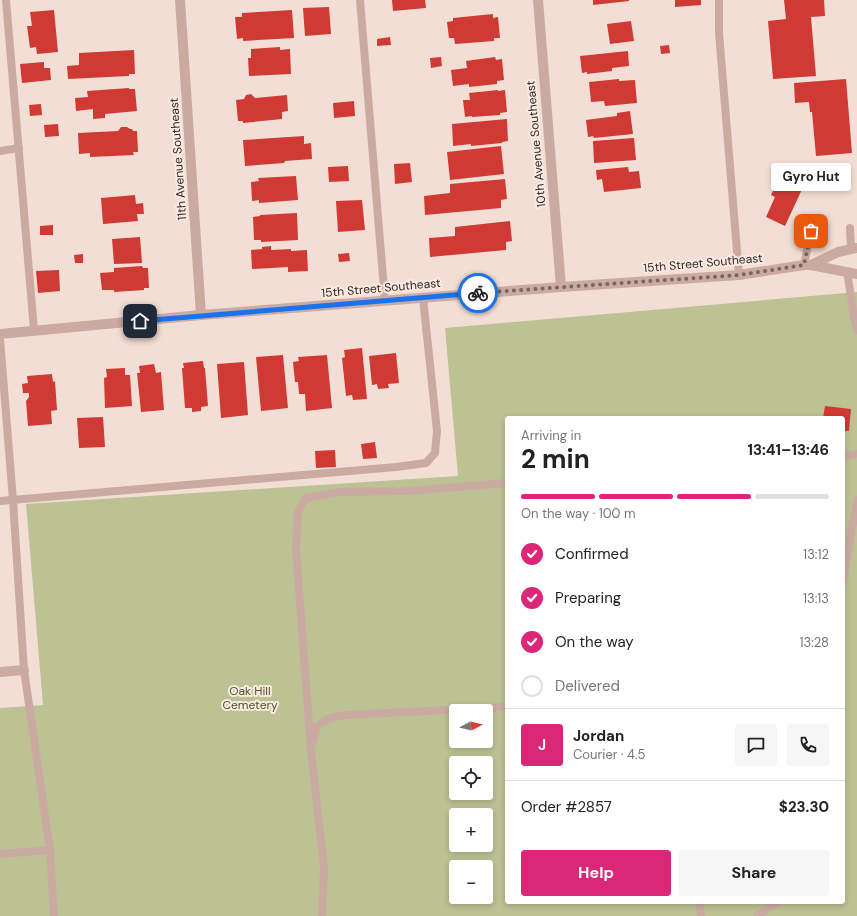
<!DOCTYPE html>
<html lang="en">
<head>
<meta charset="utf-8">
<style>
  :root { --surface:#fff; --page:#f6f6f6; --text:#222; --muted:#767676; --line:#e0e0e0; --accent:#db2777 }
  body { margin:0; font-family:"DM Sans",sans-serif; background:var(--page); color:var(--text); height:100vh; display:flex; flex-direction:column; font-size:15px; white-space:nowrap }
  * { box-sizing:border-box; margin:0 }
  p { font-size:13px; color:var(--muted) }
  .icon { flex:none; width:22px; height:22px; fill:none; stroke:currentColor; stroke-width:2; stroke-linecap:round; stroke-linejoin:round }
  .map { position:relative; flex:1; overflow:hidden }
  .drawer { position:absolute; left:505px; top:416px; width:340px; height:488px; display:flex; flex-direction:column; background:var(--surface); border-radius:4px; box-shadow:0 2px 6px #0003 }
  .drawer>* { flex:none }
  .needle { width:26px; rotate:83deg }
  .fabs { position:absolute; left:449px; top:704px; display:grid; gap:8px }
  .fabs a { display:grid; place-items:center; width:44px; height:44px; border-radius:4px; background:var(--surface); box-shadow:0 2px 6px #0003; font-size:20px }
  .pin { position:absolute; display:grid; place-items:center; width:34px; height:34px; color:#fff; margin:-17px; border-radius:8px; box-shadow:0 2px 6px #0006 }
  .courier { position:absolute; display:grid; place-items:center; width:40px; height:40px; margin:-20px; border:3px solid #1a73e8; border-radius:50%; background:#fff; color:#222; box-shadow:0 1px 5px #0007 }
  .bubble { position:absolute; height:28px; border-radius:4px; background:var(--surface); box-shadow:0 2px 6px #0003; font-size:13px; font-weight:700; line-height:28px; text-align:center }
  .headline em { font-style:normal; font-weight:700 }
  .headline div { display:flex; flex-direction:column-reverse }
  .headline { display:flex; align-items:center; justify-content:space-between; height:68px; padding:0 16px }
  h1 { font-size:26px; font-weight:700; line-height:30px }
  .bar { display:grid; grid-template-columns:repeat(4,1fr); gap:6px 4px; align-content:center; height:48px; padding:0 16px }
  .bar i { height:5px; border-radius:3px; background:var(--line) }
  .bar .active { background:var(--accent) }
  .bar p { grid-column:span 4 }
  .line { display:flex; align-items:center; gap:10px; padding:0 16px; border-top:1px solid var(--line) }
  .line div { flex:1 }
  .round { display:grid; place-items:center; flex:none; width:42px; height:42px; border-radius:4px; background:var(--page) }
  ol { padding:0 16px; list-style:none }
  li { display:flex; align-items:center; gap:12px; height:44px }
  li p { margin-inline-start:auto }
  li .icon { padding:4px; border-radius:50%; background:var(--accent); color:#fff; stroke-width:4 }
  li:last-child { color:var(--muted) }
  li i { width:22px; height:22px; border:2px solid var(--line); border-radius:50% }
  .action { display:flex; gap:8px; margin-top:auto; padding:8px 16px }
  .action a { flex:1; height:46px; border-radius:4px; background:var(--accent); color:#fff; font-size:16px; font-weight:700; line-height:46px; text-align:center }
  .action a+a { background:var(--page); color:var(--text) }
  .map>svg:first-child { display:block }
  .green { fill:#bdc294; fill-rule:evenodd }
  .building { fill:#d03a35 }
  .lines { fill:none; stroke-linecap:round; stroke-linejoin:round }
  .lane { stroke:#cbaba1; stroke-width:8 }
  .street { stroke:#cbaba1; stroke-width:10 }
  .done { stroke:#776662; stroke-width:4; stroke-dasharray:0 7.2 }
  .route { stroke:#1a73e8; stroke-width:5 }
  .labels { text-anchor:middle; stroke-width:4; stroke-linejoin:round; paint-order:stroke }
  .street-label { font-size:12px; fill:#342624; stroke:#faeae1 }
  .park-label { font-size:12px; fill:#4d5426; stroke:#faeae1 }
</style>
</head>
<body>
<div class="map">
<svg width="857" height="916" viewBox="0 0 857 916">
  <rect width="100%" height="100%" fill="#f3ded5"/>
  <path class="green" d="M857,292V916H0V708L43,705L26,504L458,476L445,328ZM507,418H843V902H507ZM456,711H486V741H456ZM456,763H486V793H456ZM456,815H486V845H456ZM456,867H486V897H456Z"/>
  <g class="building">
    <polygon points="392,0 425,0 426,8 393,11"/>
    <polygon points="593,0 629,0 629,1 593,5"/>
    <polygon points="675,0 701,0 701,5 675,7"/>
    <polygon points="784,0 824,0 825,16 811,17 816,76 773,79 768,21 786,19"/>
    <polygon points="329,7 331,34 305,36 303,8"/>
    <polygon points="54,10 58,52 37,54 36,47 30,48 27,26 32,26 30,12"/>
    <polygon points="292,10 294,38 243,41 243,38 237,39 235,17 242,17 242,13"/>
    <polygon points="493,14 493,18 498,17 500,38 494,38 494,41 455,44 454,38 449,38 447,22 453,21 453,18"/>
    <polygon points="631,21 634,41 610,44 607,24"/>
    <polygon points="390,37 391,45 377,46 377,39"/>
    <polygon points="669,45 670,53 661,54 660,46"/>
    <polygon points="280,47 280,50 290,49 291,74 249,76 248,58 251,58 251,49"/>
    <polygon points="134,50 135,74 129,74 129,76 68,79 67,66 79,65 79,53"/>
    <polygon points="628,51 629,66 612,68 612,71 587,74 587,72 582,73 580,56"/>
    <polygon points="441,57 442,66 431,68 430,58"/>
    <polygon points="495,57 496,60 502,59 504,80 497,81 497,84 469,87 469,84 453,86 451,70 467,68 466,61"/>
    <polygon points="44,62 44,68 50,68 51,80 22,83 20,64"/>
    <polygon points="619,79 619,81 635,80 637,103 605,106 604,101 591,102 589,82"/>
    <polygon points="846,79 852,153 816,156 812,112 810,112 809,102 795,103 794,83"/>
    <polygon points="129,88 129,89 135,89 137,111 105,114 105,118 93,119 93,109 76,111 75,98 88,97 87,91"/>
    <polygon points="498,90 498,91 505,90 507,112 500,113 500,115 472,117 472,116 465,117 463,100 470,100 469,93"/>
    <polygon points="251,94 255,98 287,95 288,111 282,112 282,119 243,123 243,121 238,121 236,100 244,99 246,95"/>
    <polygon points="354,101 355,116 334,118 333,103"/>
    <polygon points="41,104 42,115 30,116 29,105"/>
    <polygon points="630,111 633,134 594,138 593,136 588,137 586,120 617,116 617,113"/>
    <polygon points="507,119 508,141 502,142 502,143 471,146 471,144 453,146 452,124"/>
    <polygon points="58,124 59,136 45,137 44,125"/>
    <polygon points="121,127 127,127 130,129 132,129 133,131 137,131 138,152 133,152 134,155 90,157 90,153 79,154 78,133 118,131"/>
    <polygon points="304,136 304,144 311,143 312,159 285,161 284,163 245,166 243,140"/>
    <polygon points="634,138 636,160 594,163 593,141"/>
    <polygon points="501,146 504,174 450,180 447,152"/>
    <polygon points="410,163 412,182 395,184 394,164"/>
    <polygon points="348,166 349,181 329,182 328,167"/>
    <polygon points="628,167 629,172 639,171 641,188 604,192 602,179 597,180 596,170"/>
    <polygon points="296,176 298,200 259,203 259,200 252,201 251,182 259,181 258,178"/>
    <polygon points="505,179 507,199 501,200 501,208 425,215 424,196 450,193 450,184"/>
    <polygon points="786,179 803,187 785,226 766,217 775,197 771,195 778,180 783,182"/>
    <polygon points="135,195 136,204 143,203 144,214 137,214 138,221 103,224 101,198"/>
    <polygon points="362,200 365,230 338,232 336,201"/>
    <polygon points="297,213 298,240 261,242 261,240 254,240 253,217 260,216 260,215"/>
    <polygon points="510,221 512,241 506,242 506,250 430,257 429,238 455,236 455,227"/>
    <polygon points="53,225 53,235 40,235 40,226"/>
    <polygon points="140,237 142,263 114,264 112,239"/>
    <polygon points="271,246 271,250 291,249 291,251 307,250 308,271 288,272 288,267 252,269 251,250 262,249 262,247"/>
    <polygon points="349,253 350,261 339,262 338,254"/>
    <polygon points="83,254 83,263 75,263 74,255"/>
    <polygon points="142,266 143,268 148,268 149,288 144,288 144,290 114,292 114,290 102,290 100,273 114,272 114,268"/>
    <polygon points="59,270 60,291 38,293 36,271"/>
    <polygon points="362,348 367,399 353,400 352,395 346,396 342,358 345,357 344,350"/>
    <polygon points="396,353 399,383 388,384 389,388 378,389 377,384 372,385 369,356"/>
    <polygon points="283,355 288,408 261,411 256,357"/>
    <polygon points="327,355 332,408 306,411 305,394 299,394 298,382 295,382 293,362 299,361 298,357"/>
    <polygon points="203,361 204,368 205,368 208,406 201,407 201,411 192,412 192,408 185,408 182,368 184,368 183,363"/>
    <polygon points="244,362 248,415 221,418 217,364"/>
    <polygon points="154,364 156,373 161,372 164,410 141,412 137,373 140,373 139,366"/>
    <polygon points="125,368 125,375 130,375 132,406 105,408 104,378 107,377 106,369"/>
    <polygon points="52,374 53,382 55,381 57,410 51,411 52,424 28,426 26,401 29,397 29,393 23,393 22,384 28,383 27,376"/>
    <polygon points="825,406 851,409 849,431 843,431 843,418 823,418"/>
    <polygon points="103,417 105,447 79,448 77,418"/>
    <polygon points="375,442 377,458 363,459 361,444"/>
    <polygon points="335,450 336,467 316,468 315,451"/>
  </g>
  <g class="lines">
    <g class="lane">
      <polyline points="6,0 34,330"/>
      <polyline points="360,0 385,301"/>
      <polyline points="719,0 719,33 739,275"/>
      <polyline points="0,151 19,148"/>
      <polyline points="850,228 851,249"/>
      <polyline points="804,265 813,219"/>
      <polyline points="847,271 854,317 857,330"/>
      <polyline points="0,339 13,500 24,670 50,850 54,916"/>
      <polyline points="843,457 857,454"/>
      <polyline points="0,501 396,467 426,463 435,453 437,431 423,298"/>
      <polyline points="843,581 857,500"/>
      <polyline points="313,742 317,726 328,719 344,715 507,707"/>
      <polyline points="0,854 50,850"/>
      <polyline points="699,902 701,916"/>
      <polyline points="322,916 324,868 311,751 296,549 298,511 306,498 338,492 409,491 507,483"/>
      <polyline points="757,916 778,902"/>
    </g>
    <g class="street">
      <polyline points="180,0 201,315"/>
      <polyline points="538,0 561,287"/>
      <polyline points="811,265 838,252 857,248"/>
      <polyline points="0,334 201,315 561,287 739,275 804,265 811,265 857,274"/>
      <polyline points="0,672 24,670"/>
    </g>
  </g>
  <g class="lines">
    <polyline class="done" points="478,293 739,275 804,265 811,231"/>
    <polyline class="route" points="140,321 478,293"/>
  </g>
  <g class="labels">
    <g class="street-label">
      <text transform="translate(536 144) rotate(-95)" y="4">10th Avenue Southeast</text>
      <text transform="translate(178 159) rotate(-94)" y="4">11th Avenue Southeast</text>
      <text transform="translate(703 263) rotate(-5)" y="4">15th Street Southeast</text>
      <text transform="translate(381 288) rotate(-5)" y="4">15th Street Southeast</text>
    </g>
    <g class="park-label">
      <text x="250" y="695">Oak Hill<tspan x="250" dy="14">Cemetery</tspan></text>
    </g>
  </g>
</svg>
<div class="fabs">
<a><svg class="needle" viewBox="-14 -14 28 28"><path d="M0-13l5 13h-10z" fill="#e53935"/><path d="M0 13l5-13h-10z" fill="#767676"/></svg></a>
<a><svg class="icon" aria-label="locate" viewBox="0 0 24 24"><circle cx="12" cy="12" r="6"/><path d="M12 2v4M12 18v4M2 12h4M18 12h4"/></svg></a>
<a>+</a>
<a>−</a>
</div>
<div class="pin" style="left:811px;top:231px;background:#ea580c"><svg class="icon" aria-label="bag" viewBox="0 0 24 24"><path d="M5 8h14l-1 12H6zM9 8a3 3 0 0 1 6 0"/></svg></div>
<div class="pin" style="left:140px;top:321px;background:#1f2937"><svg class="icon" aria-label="home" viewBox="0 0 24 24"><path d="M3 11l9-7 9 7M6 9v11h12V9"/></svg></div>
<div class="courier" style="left:478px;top:293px"><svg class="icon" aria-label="bike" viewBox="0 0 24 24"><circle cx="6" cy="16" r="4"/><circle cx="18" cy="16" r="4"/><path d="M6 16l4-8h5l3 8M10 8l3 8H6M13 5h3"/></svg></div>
<div class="bubble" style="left:771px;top:163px;width:80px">Gyro Hut</div>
<section class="drawer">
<div class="headline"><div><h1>2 min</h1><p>Arriving in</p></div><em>13:41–13:46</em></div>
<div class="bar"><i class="active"></i><i class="active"></i><i class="active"></i><i></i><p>On the way · 100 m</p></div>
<ol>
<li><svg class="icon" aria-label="check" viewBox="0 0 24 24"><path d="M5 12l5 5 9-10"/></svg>Confirmed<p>13:12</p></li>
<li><svg class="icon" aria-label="check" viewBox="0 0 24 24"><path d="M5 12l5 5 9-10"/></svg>Preparing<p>13:13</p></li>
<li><svg class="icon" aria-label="check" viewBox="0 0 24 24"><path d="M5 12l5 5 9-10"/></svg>On the way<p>13:28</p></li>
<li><i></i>Delivered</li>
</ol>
<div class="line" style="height:72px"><b class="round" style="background:var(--accent);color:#fff">J</b><div><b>Jordan</b><p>Courier · 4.5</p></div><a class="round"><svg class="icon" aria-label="chat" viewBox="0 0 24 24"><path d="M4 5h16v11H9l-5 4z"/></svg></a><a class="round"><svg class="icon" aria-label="phone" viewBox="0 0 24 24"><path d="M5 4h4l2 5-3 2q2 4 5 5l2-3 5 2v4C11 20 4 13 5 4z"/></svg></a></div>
<div class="line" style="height:52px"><div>Order #2857</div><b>$23.30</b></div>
<div class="action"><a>Help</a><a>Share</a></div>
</section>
</div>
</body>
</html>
